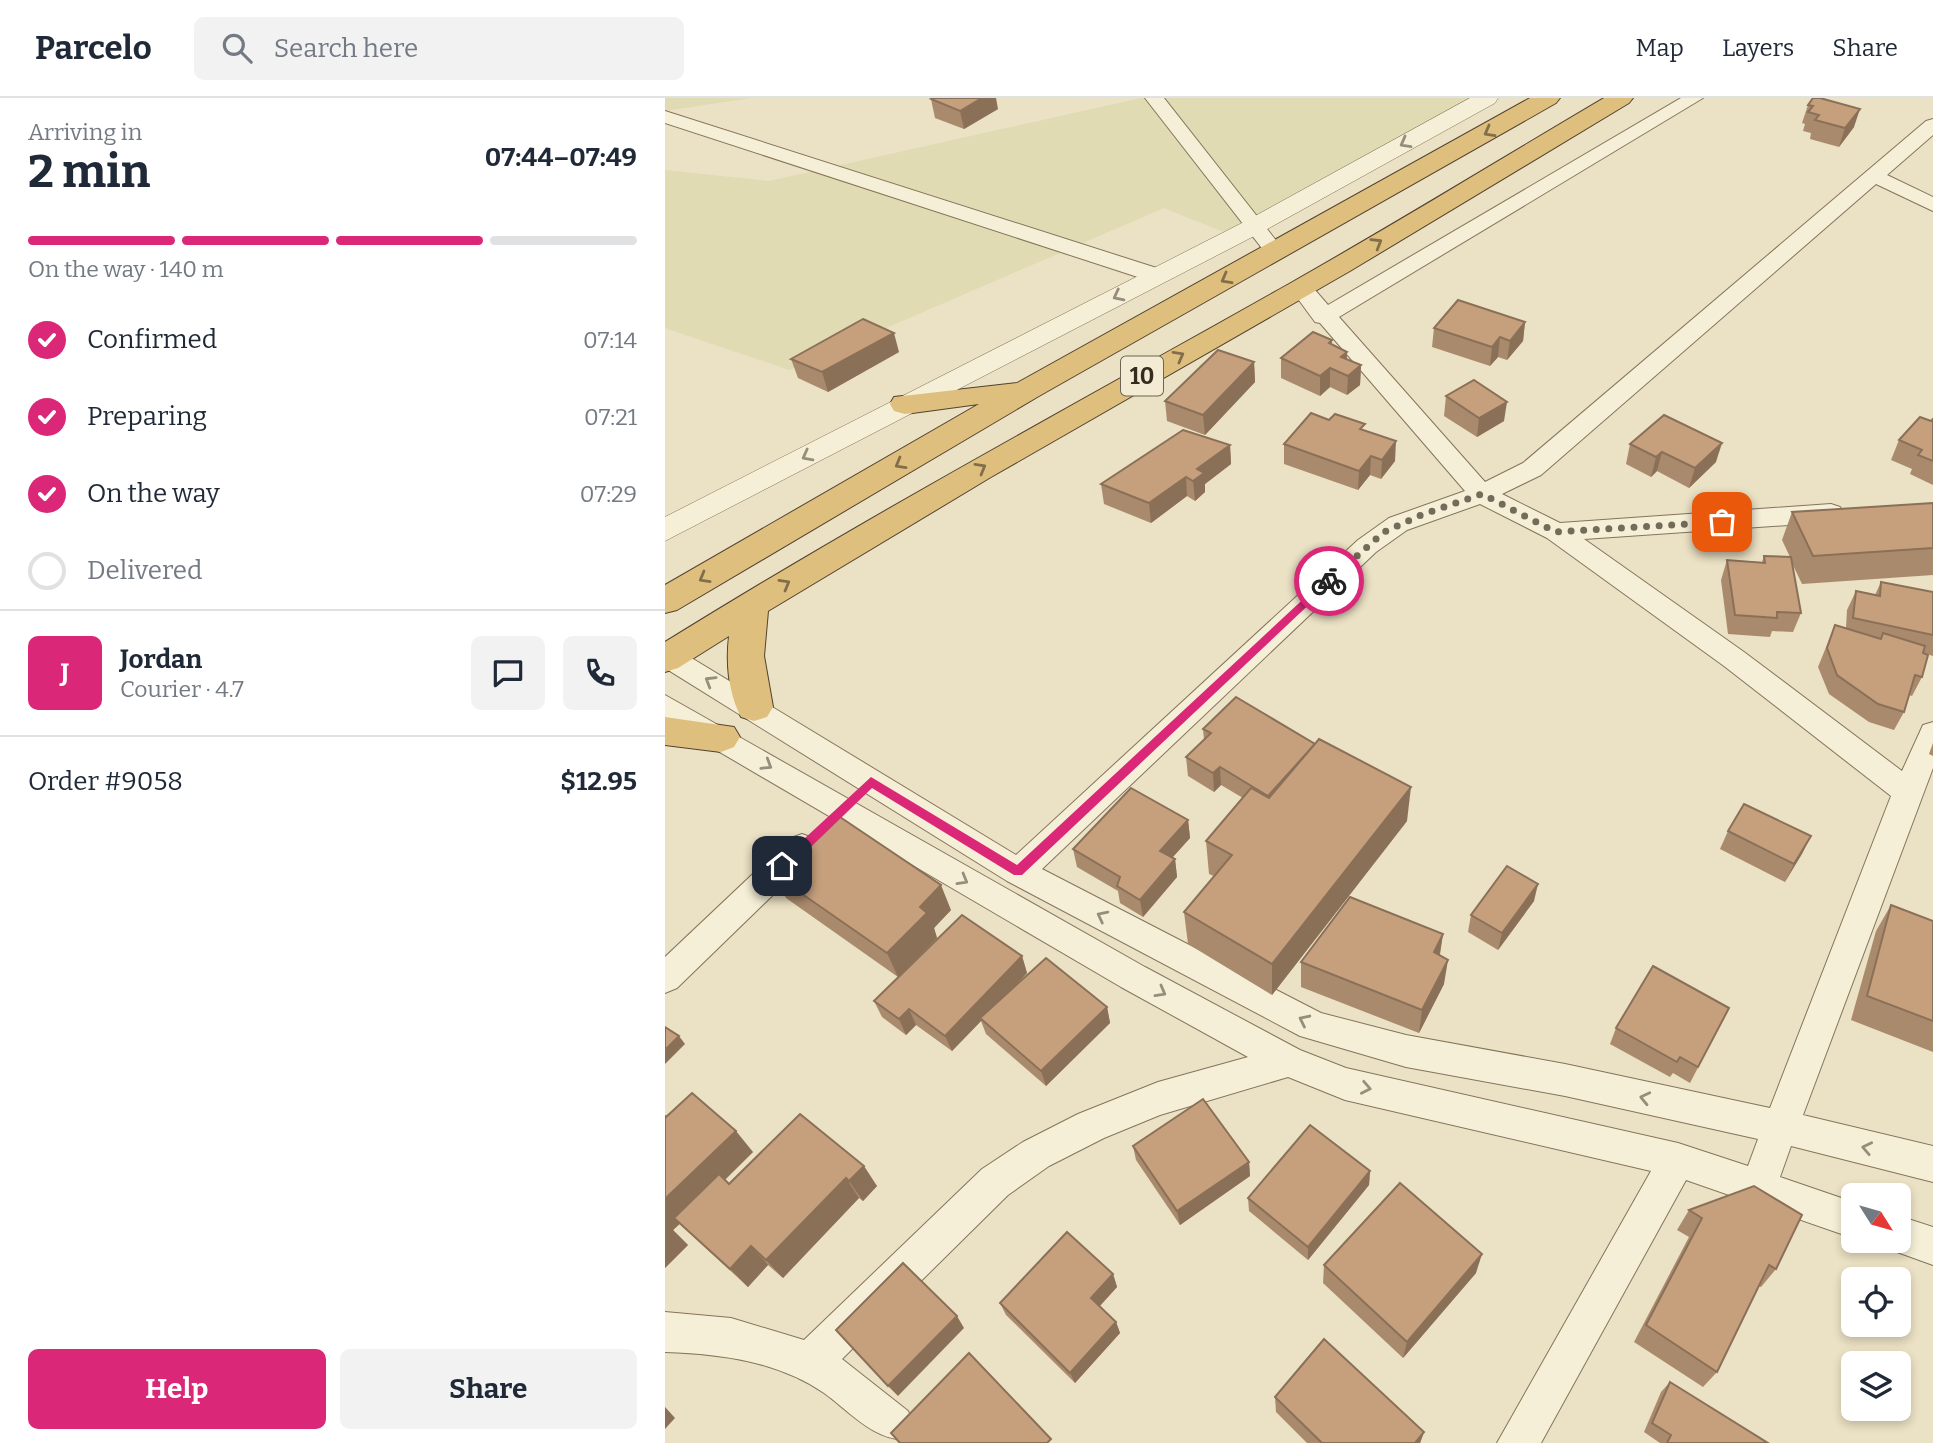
<!DOCTYPE html>
<html lang="en">
<head>
<meta charset="utf-8">
<style>
  :root { --surface:#fff; --page:#f2f2f3; --text:#1f2937; --muted:#747a83; --line:#e0e1e3; --accent:#db2777 }
  body { margin:0; font-family:Bitter,serif; background:var(--page); color:var(--text); height:100vh; display:flex; flex-direction:column; font-size:26px; white-space:nowrap }
  * { box-sizing:border-box; margin:0 }
  p { font-size:23px; color:var(--muted) }
  .icon { flex:none; width:38px; height:38px; fill:none; stroke:currentColor; stroke-width:2; stroke-linecap:round; stroke-linejoin:round }
  .map { position:relative; flex:1; overflow:hidden }
  .drawer { display:flex; flex-direction:column; background:var(--surface); width:665px }
  .drawer>* { flex:none }
  .needle { width:46px; rotate:127deg }
  .tools { position:absolute; left:1176px; top:1085px; display:grid; gap:14px }
  .tools a { display:grid; place-items:center; width:70px; height:70px; border-radius:10px; background:var(--surface); box-shadow:0 4px 10px #0003; font-size:35px }
  .pin { position:absolute; display:grid; place-items:center; width:60px; height:60px; color:#fff; margin:-30px; border-radius:14px; box-shadow:0 4px 10px #0006 }
  .courier { position:absolute; display:grid; place-items:center; width:70px; height:70px; margin:-35px; border:5px solid #db2777; border-radius:50%; background:#fff; color:#222; box-shadow:0 2px 9px #0007 }
  .headline em { font-style:normal; font-weight:700 }
  .headline div { display:flex; flex-direction:column-reverse }
  .headline { display:flex; align-items:center; justify-content:space-between; height:119px; padding:0 28px }
  h1 { font-size:46px; font-weight:700; line-height:52px }
  .bar { display:grid; grid-template-columns:repeat(4,1fr); gap:10px 7px; align-content:center; height:84px; padding:0 28px }
  .bar i { height:9px; border-radius:5px; background:var(--line) }
  .bar .on { background:var(--accent) }
  .bar p { grid-column:span 4 }
  .line { display:flex; align-items:center; gap:18px; padding:0 28px; border-top:2px solid var(--line) }
  .line div { flex:1 }
  .round { display:grid; place-items:center; flex:none; width:74px; height:74px; border-radius:10px; background:var(--page) }
  ol { padding:0 28px; list-style:none }
  li { display:flex; align-items:center; gap:21px; height:77px }
  li p { margin-inline-start:auto }
  li .icon { padding:7px; border-radius:50%; background:var(--accent); color:#fff; stroke-width:4 }
  li:last-child { color:var(--muted) }
  li i { width:38px; height:38px; border:4px solid var(--line); border-radius:50% }
  .action { display:flex; gap:14px; margin-top:auto; padding:14px 28px }
  .action a { flex:1; height:80px; border-radius:10px; background:var(--accent); color:#fff; font-size:28px; font-weight:700; line-height:80px; text-align:center }
  .action a+a { background:var(--page); color:var(--text) }
  header { display:flex; align-items:center; gap:42px; box-sizing:border-box; height:98px; padding:0 35px; background:var(--surface); border-bottom:2px solid var(--line) }
  header strong { font-size:33px }
  nav { display:flex; gap:38px; margin-inline-start:auto; font-size:24px }
  .search { width:490px; height:63px; background:var(--page); display:flex; align-items:center; gap:18px; box-sizing:border-box; padding:0 24px; border-radius:10px; color:var(--muted); font-size:26px }
  main { display:flex; flex:1; min-height:0 }
  .map>svg:first-child { display:block }
  .farmland { fill:#e0dbb2 }
  .lines { fill:none; stroke-linecap:round; stroke-linejoin:round }
  .minor-casing { stroke:#84745c; stroke-width:2 }
  .tertiary-casing { stroke:#84745c; stroke-width:1 }
  .trunk-casing { stroke:#524230; stroke-width:2 }
  .minor { fill:#f6efd7; fill-rule:evenodd }
  .tertiary { fill:#f6efd7; fill-rule:evenodd }
  .trunk { fill:#dfbf7e; fill-rule:evenodd }
  .wall { fill:#aa8a6c }
  .shaded-wall { fill:#8b7058 }
  .building { fill:#c6a07d; stroke:#8b7058; stroke-width:2 }
  .oneway { stroke:#826e4a }
  .oneway2 { stroke:#968d7b }
  .route { fill:#db2777 }
  .done { stroke:#756b59; stroke-width:7; stroke-dasharray:0 12.6 }
  .labels { text-anchor:middle; stroke-width:6; stroke-linejoin:round; paint-order:stroke }
  .shield { fill:#f3ebd3; stroke:#6e6555; stroke-width:2 }
  .shield-label { font-size:23px; font-weight:bold; fill:#352b1f }
</style>
</head>
<body>
<header>
<strong>Parcelo</strong>
<div class="search"><svg class="icon" aria-label="search" viewBox="0 0 24 24"><circle cx="10" cy="10" r="6"/><path d="M15 15l6 6"/></svg>Search here</div>
<nav><a>Map</a><a>Layers</a><a>Share</a></nav>
</header>
<main>
<section class="drawer">
<div class="headline"><div><h1>2 min</h1><p>Arriving in</p></div><em>07:44–07:49</em></div>
<div class="bar"><i class="on"></i><i class="on"></i><i class="on"></i><i></i><p>On the way · 140 m</p></div>
<ol>
<li><svg class="icon" aria-label="check" viewBox="0 0 24 24"><path d="M5 12l5 5 9-10"/></svg>Confirmed<p>07:14</p></li>
<li><svg class="icon" aria-label="check" viewBox="0 0 24 24"><path d="M5 12l5 5 9-10"/></svg>Preparing<p>07:21</p></li>
<li><svg class="icon" aria-label="check" viewBox="0 0 24 24"><path d="M5 12l5 5 9-10"/></svg>On the way<p>07:29</p></li>
<li><i></i>Delivered</li>
</ol>
<div class="line" style="height:126px"><b class="round" style="background:var(--accent);color:#fff">J</b><div><b>Jordan</b><p>Courier · 4.7</p></div><a class="round"><svg class="icon" aria-label="chat" viewBox="0 0 24 24"><path d="M4 5h16v11H9l-5 4z"/></svg></a><a class="round"><svg class="icon" aria-label="phone" viewBox="0 0 24 24"><path d="M5 4h4l2 5-3 2q2 4 5 5l2-3 5 2v4C11 20 4 13 5 4z"/></svg></a></div>
<div class="line" style="height:91px"><div>Order #9058</div><b>$12.95</b></div>
<div class="action"><a>Help</a><a>Share</a></div>
</section>
<div class="map">
<svg width="1268" height="1345" viewBox="0 0 1268 1345">
  <rect width="100%" height="100%" fill="#ebe1c4"/>
  <g class="farmland">
    <polygon points="0,0 86,0 0,13"/>
    <polygon points="476,0 809,0 559,134 499,110 124,272 0,230 0,72 104,83"/>
  </g>
  <g class="lines">
    <defs>
      <g id="minor">
        <polygon points="480,0 499,0 617,150 620,154 617,158 603,158"/>
        <path d="M1016,0H1038L674,219L820,384L858,365L1261,23L1268,21V37L1222,77L1268,99V113L1211,86L876,377L837,396L895,425L1166,406L1175,409L1179,415L1175,421L1166,424L919,441L1079,554L1237,673L1258,627L1268,624V670L1138,1017L1268,1048V1084L1126,1048L1115,1079L1188,1104V1140L1021,1082L876,1345H832L986,1073L680,1002L623,979L495,1017L439,1040L384,1068L343,1097L177,1261L243,1313L249,1327L243,1341C211,1345 183,1312 159,1295C112,1263 56,1256 0,1254V1214L66,1220L139,1242L317,1071L358,1044L413,1016L493,984L583,959L456,889L0,622V597L480,869L635,952L681,970L1013,1045L1083,1068L1093,1041L900,998L741,969L635,938L342,783L0,570V547L10,550L351,757L693,442L724,420L800,393L655,225L650,224L625,190L628,185H644L663,207ZM815,406L882,440L1059,568L1226,698L1105,1010L900,966L741,937L656,915L377,771L711,454L742,432Z"/>
        <polygon points="0,13 501,173 504,178 493,184 485,183 0,25"/>
        <polygon points="137,736 148,740 153,749 148,758 12,890 0,895 0,859 126,740"/>
        <polygon points="1234,1118 1268,1129 1268,1167 1221,1150 1218,1143 1234,1143"/>
      </g>
      <polygon id="tertiary" points="805,0 833,0 830,5 597,134 0,443 0,419 579,124"/>
      <g id="trunk">
        <polygon points="865,0 895,0 891,5 374,298 12,512 0,515 0,487 314,306 240,316 229,313 225,306 229,299 352,285"/>
        <path d="M939,0H968L964,5L685,173L326,379L103,513L99,558L108,609L102,619L89,623L76,619C63,595 61,564 64,538L13,570L0,574V544C204,417 415,304 624,186C730,126 834,62 939,0Z"/>
        <polygon points="0,619 69,629 75,639 69,649 56,654 0,647"/>
      </g>
    </defs>
    <use href="#minor" class="minor-casing"/>
    <use href="#tertiary" class="tertiary-casing"/>
    <use href="#trunk" class="trunk-casing"/>
    <use href="#minor" class="minor"/>
    <use href="#tertiary" class="tertiary"/>
    <use href="#trunk" class="trunk"/>
  </g>
  <g class="wall">
    <polygon points="1148,0 1189,29 1174,49 1145,41 1146,35 1138,33 1140,26 1137,25 1143,7"/>
    <polygon points="266,1 333,11 299,31 270,20"/>
    <polygon points="860,224 858,243 842,262 833,259 825,268 767,249 769,230"/>
    <polygon points="667,242 667,247 682,254 682,261 696,267 695,287 682,297 665,289 655,298 616,280 616,260"/>
    <polygon points="234,254 163,294 133,280 126,261"/>
    <polygon points="589,264 590,284 540,337 502,323 500,303"/>
    <polygon points="781,298 839,323 812,339 779,318"/>
    <polygon points="1268,321 1268,387 1245,376 1247,371 1226,362 1234,342"/>
    <polygon points="699,333 730,363 716,381 705,377 693,392 619,366 619,346"/>
    <polygon points="965,346 1051,364 1024,390 992,373 986,379 961,366"/>
    <polygon points="565,347 566,366 540,386 540,394 530,403 522,398 486,425 439,406 436,386"/>
    <polygon points="1268,405 1268,477 1137,486 1126,463 1136,515 1128,534 1107,533 1105,539 1063,536 1056,482 1062,462 1097,464 1099,458 1125,459 1117,442 1127,414"/>
    <polygon points="1216,484 1268,494 1268,558 1262,556 1257,579 1247,598 1244,597 1239,614 1229,632 1204,624 1164,596 1153,569 1170,527 1181,530 1182,512 1191,493 1210,497"/>
    <polygon points="538,631 742,723 607,897 523,846 519,814 549,778 544,776 541,743 578,700 556,687 549,694 523,678 521,659 539,642"/>
    <polygon points="1268,645 1268,658 1264,656"/>
    <polygon points="523,722 525,740 507,760 510,761 512,779 478,819 455,805 453,793 412,769 408,751"/>
    <polygon points="1063,733 1146,738 1120,784 1055,751"/>
    <polygon points="107,775 286,812 269,830 272,840 233,879 121,800"/>
    <polygon points="869,803 833,852 803,834 806,817"/>
    <polygon points="1226,807 1268,823 1268,954 1186,922 1211,833"/>
    <polygon points="778,836 775,857 779,886 754,935 636,889 636,864"/>
    <polygon points="357,858 362,875 350,888 442,909 445,925 381,988 321,936 316,923 287,953 251,927 241,937 217,919 209,903"/>
    <polygon points="1064,910 1025,985 1008,975 1005,979 945,946 951,930"/>
    <polygon points="135,1016 212,1088 198,1103 194,1100 118,1180 103,1167 83,1189 15,1126 8,1132 23,1147 0,1170 0,1018 88,1054 60,1082 64,1086"/>
    <polygon points="468,1048 584,1064 585,1078 515,1127 471,1062"/>
    <polygon points="705,1073 704,1087 643,1162 584,1113 583,1100"/>
    <polygon points="1089,1088 1111,1171 1096,1189 1093,1188 1052,1274 1038,1289 969,1244 1024,1139 1012,1132 1024,1112"/>
    <polygon points="659,1167 811,1175 738,1260 658,1185"/>
    <polygon points="448,1176 452,1189 435,1208 451,1224 455,1235 410,1285 341,1217 335,1205"/>
    <polygon points="1005,1284 1103,1345 995,1345 979,1334 996,1294"/>
    <polygon points="610,1299 759,1334 755,1345 642,1345 611,1314"/>
  </g>
  <g class="shaded-wall">
    <polygon points="317,0 331,0 333,11 299,31 295,13"/>
    <polygon points="1195,11 1189,29 1174,49 1180,30"/>
    <polygon points="860,224 858,243 842,262 845,243"/>
    <polygon points="229,235 234,254 163,294 157,274"/>
    <polygon points="835,239 833,259 825,268 827,249"/>
    <polygon points="682,254 681,273 676,259"/>
    <polygon points="589,264 590,284 540,337 538,317"/>
    <polygon points="696,267 695,287 682,297 683,278"/>
    <polygon points="665,270 665,289 655,298 655,278"/>
    <polygon points="842,304 839,323 812,339 814,320"/>
    <polygon points="731,343 730,363 716,381 717,362"/>
    <polygon points="1057,345 1051,364 1024,390 1030,370"/>
    <polygon points="565,347 566,366 540,386 540,394 530,403 528,383 532,371"/>
    <polygon points="997,354 992,373 986,379 991,359"/>
    <polygon points="706,358 705,377 693,392 694,373"/>
    <polygon points="521,379 522,398 486,425 484,405"/>
    <polygon points="555,669 556,687 549,694 548,675"/>
    <polygon points="746,689 742,723 607,897 607,866"/>
    <polygon points="523,722 525,740 497,771 495,753"/>
    <polygon points="1146,738 1137,756 1120,784 1129,766"/>
    <polygon points="510,761 512,779 478,819 475,802"/>
    <polygon points="873,786 869,803 833,852 837,835"/>
    <polygon points="276,787 286,812 269,830 272,840 233,879 222,855 255,809"/>
    <polygon points="778,836 774,860 769,854"/>
    <polygon points="357,858 362,875 317,922 315,920 316,923 287,953 280,938"/>
    <polygon points="783,862 779,886 754,935 757,912"/>
    <polygon points="442,909 445,925 381,988 376,973"/>
    <polygon points="244,911 251,927 241,937 234,921"/>
    <polygon points="14,938 20,946 0,966 0,952"/>
    <polygon points="71,1033 88,1054 8,1132 23,1147 0,1170 0,1101"/>
    <polygon points="584,1064 585,1078 515,1127 512,1113"/>
    <polygon points="199,1068 212,1088 198,1103 184,1083"/>
    <polygon points="705,1073 704,1087 643,1162 643,1149"/>
    <polygon points="181,1080 194,1100 118,1180 101,1162"/>
    <polygon points="86,1148 103,1167 83,1189 65,1171"/>
    <polygon points="817,1156 811,1175 738,1260 742,1244"/>
    <polygon points="448,1176 452,1189 431,1212 426,1200"/>
    <polygon points="292,1218 299,1230 233,1298 223,1288"/>
    <polygon points="451,1224 455,1235 410,1285 405,1275"/>
    <polygon points="0,1309 10,1320 0,1331"/>
    <polygon points="759,1334 755,1345 750,1345"/>
  </g>
  <g class="building">
    <polygon points="268,0 317,0 295,13 266,1"/>
    <polygon points="1148,0 1155,0 1195,11 1180,30 1150,22 1154,17 1143,14 1148,8 1143,7"/>
    <polygon points="793,202 860,224 845,243 835,239 827,249 769,230"/>
    <polygon points="198,221 229,235 157,274 126,261"/>
    <polygon points="648,234 667,242 664,245 682,254 676,259 696,267 683,278 665,270 655,278 616,260"/>
    <polygon points="553,252 589,264 538,317 500,303"/>
    <polygon points="809,282 842,304 814,320 781,298"/>
    <polygon points="646,315 664,322 670,316 700,326 695,331 731,343 717,362 706,358 694,373 619,346"/>
    <polygon points="999,317 1057,345 1030,370 997,354 991,359 965,346"/>
    <polygon points="1255,319 1266,323 1268,321 1268,363 1253,357 1257,352 1234,342"/>
    <polygon points="518,332 565,347 532,371 539,375 528,383 521,379 484,405 436,386"/>
    <polygon points="1268,405 1268,450 1148,458 1127,414"/>
    <polygon points="1099,458 1126,459 1136,515 1112,514 1112,520 1070,517 1062,462 1100,465"/>
    <polygon points="1216,484 1268,494 1268,537 1188,520 1191,493 1215,498"/>
    <polygon points="1170,527 1216,541 1218,535 1260,548 1258,555 1263,557 1257,579 1250,577 1239,614 1213,606 1172,577 1162,550"/>
    <polygon points="571,599 650,646 603,698 555,669 548,675 521,659 546,635 538,631"/>
    <polygon points="654,641 746,689 607,866 519,814 567,757 541,743 586,690 604,700"/>
    <polygon points="466,690 523,722 495,753 510,761 475,802 452,788 455,779 408,751"/>
    <polygon points="1079,706 1146,738 1129,766 1063,733"/>
    <polygon points="172,717 276,787 255,809 262,815 222,855 107,775"/>
    <polygon points="842,768 873,786 837,835 806,817"/>
    <polygon points="685,799 778,836 769,854 783,862 757,912 636,864"/>
    <polygon points="1226,807 1268,823 1268,923 1202,898"/>
    <polygon points="297,817 357,858 280,938 244,911 234,921 209,903"/>
    <polygon points="381,860 442,909 376,973 315,920"/>
    <polygon points="988,868 1064,910 1033,969 1015,959 1012,964 951,930"/>
    <polygon points="0,929 14,938 0,952"/>
    <polygon points="27,995 71,1033 0,1101 0,1018 1,1019"/>
    <polygon points="538,1001 584,1064 512,1113 468,1048"/>
    <polygon points="135,1016 199,1068 184,1083 181,1080 101,1162 86,1148 65,1171 9,1120 54,1076 64,1086"/>
    <polygon points="645,1027 705,1073 643,1149 583,1100"/>
    <polygon points="735,1085 817,1156 742,1244 659,1167"/>
    <polygon points="1089,1088 1137,1117 1111,1171 1104,1167 1052,1274 981,1227 1037,1120 1024,1112"/>
    <polygon points="402,1134 448,1176 426,1200 451,1224 405,1275 335,1205"/>
    <polygon points="238,1165 292,1218 223,1288 171,1232"/>
    <polygon points="659,1241 759,1334 750,1345 657,1345 610,1299"/>
    <polygon points="304,1255 386,1341 382,1345 235,1345 226,1335"/>
    <polygon points="1005,1284 1103,1345 1002,1345 1006,1337 987,1325"/>
  </g>
  <defs><path id="oneway-chevron" d="M-2-3.5L2.5 0L-2 3.5" fill="none" stroke-width="1.6" stroke-linecap="round" stroke-linejoin="round" transform="scale(1.75)"/></defs>
  <g class="oneway">
    <use href="#oneway-chevron" transform="translate(824 34) rotate(151)"/>
    <use href="#oneway-chevron" transform="translate(712 145) rotate(-31)"/>
    <use href="#oneway-chevron" transform="translate(561 181) rotate(151)"/>
    <use href="#oneway-chevron" transform="translate(514 258) rotate(-29)"/>
    <use href="#oneway-chevron" transform="translate(235 366) rotate(150)"/>
    <use href="#oneway-chevron" transform="translate(316 370) rotate(-30)"/>
    <use href="#oneway-chevron" transform="translate(39 480) rotate(150)"/>
    <use href="#oneway-chevron" transform="translate(120 486) rotate(-30)"/>
  </g>
  <g class="oneway2">
    <use href="#oneway-chevron" transform="translate(740 45) rotate(151)"/>
    <use href="#oneway-chevron" transform="translate(453 198) rotate(153)"/>
    <use href="#oneway-chevron" transform="translate(142 358) rotate(152)"/>
    <use href="#oneway-chevron" transform="translate(45 583) rotate(-149)"/>
    <use href="#oneway-chevron" transform="translate(102 667) rotate(32)"/>
    <use href="#oneway-chevron" transform="translate(298 782) rotate(30)"/>
    <use href="#oneway-chevron" transform="translate(437 818) rotate(-153)"/>
    <use href="#oneway-chevron" transform="translate(496 894) rotate(29)"/>
    <use href="#oneway-chevron" transform="translate(639 922) rotate(-154)"/>
    <use href="#oneway-chevron" transform="translate(701 990) rotate(11)"/>
    <use href="#oneway-chevron" transform="translate(980 1000) rotate(-167)"/>
    <use href="#oneway-chevron" transform="translate(1202 1050) rotate(-168)"/>
  </g>
  <polygon class="route" points="661,480 669,483 357,777 349,777 207,690 122,772 113,772 113,765 206,679 352,767"/>
  <g class="lines">
    <polyline class="done" points="664,483 719,434 756,417 817,396 891,434 1057,424"/>
  </g>
  <g class="labels">
    <rect class="shield" x="456" y="258.5" width="42" height="39" rx="5"/>
    <g class="shield-label">
      <text x="477" y="286">10</text>
    </g>
  </g>
</svg>
<div class="tools">
<a><svg class="needle" viewBox="-14 -14 28 28"><path d="M0-13l5 13h-10z" fill="#e53935"/><path d="M0 13l5-13h-10z" fill="#747a83"/></svg></a>
<a><svg class="icon" aria-label="locate" viewBox="0 0 24 24"><circle cx="12" cy="12" r="6"/><path d="M12 2v4M12 18v4M2 12h4M18 12h4"/></svg></a>
<a><svg class="icon" aria-label="layers" viewBox="0 0 24 24"><path d="M12 4l9 5-9 5-9-5zM3 14l9 5 9-5"/></svg></a>
</div>
<div class="pin" style="left:1057px;top:424px;background:#ea580c"><svg class="icon" aria-label="bag" viewBox="0 0 24 24"><path d="M5 8h14l-1 12H6zM9 8a3 3 0 0 1 6 0"/></svg></div>
<div class="pin" style="left:117px;top:768px;background:#1f2937"><svg class="icon" aria-label="home" viewBox="0 0 24 24"><path d="M3 11l9-7 9 7M6 9v11h12V9"/></svg></div>
<div class="courier" style="left:664px;top:483px"><svg class="icon" aria-label="bike" viewBox="0 0 24 24"><circle cx="6" cy="16" r="4"/><circle cx="18" cy="16" r="4"/><path d="M6 16l4-8h5l3 8M10 8l3 8H6M13 5h3"/></svg></div>
</div>
</main>
</body>
</html>
